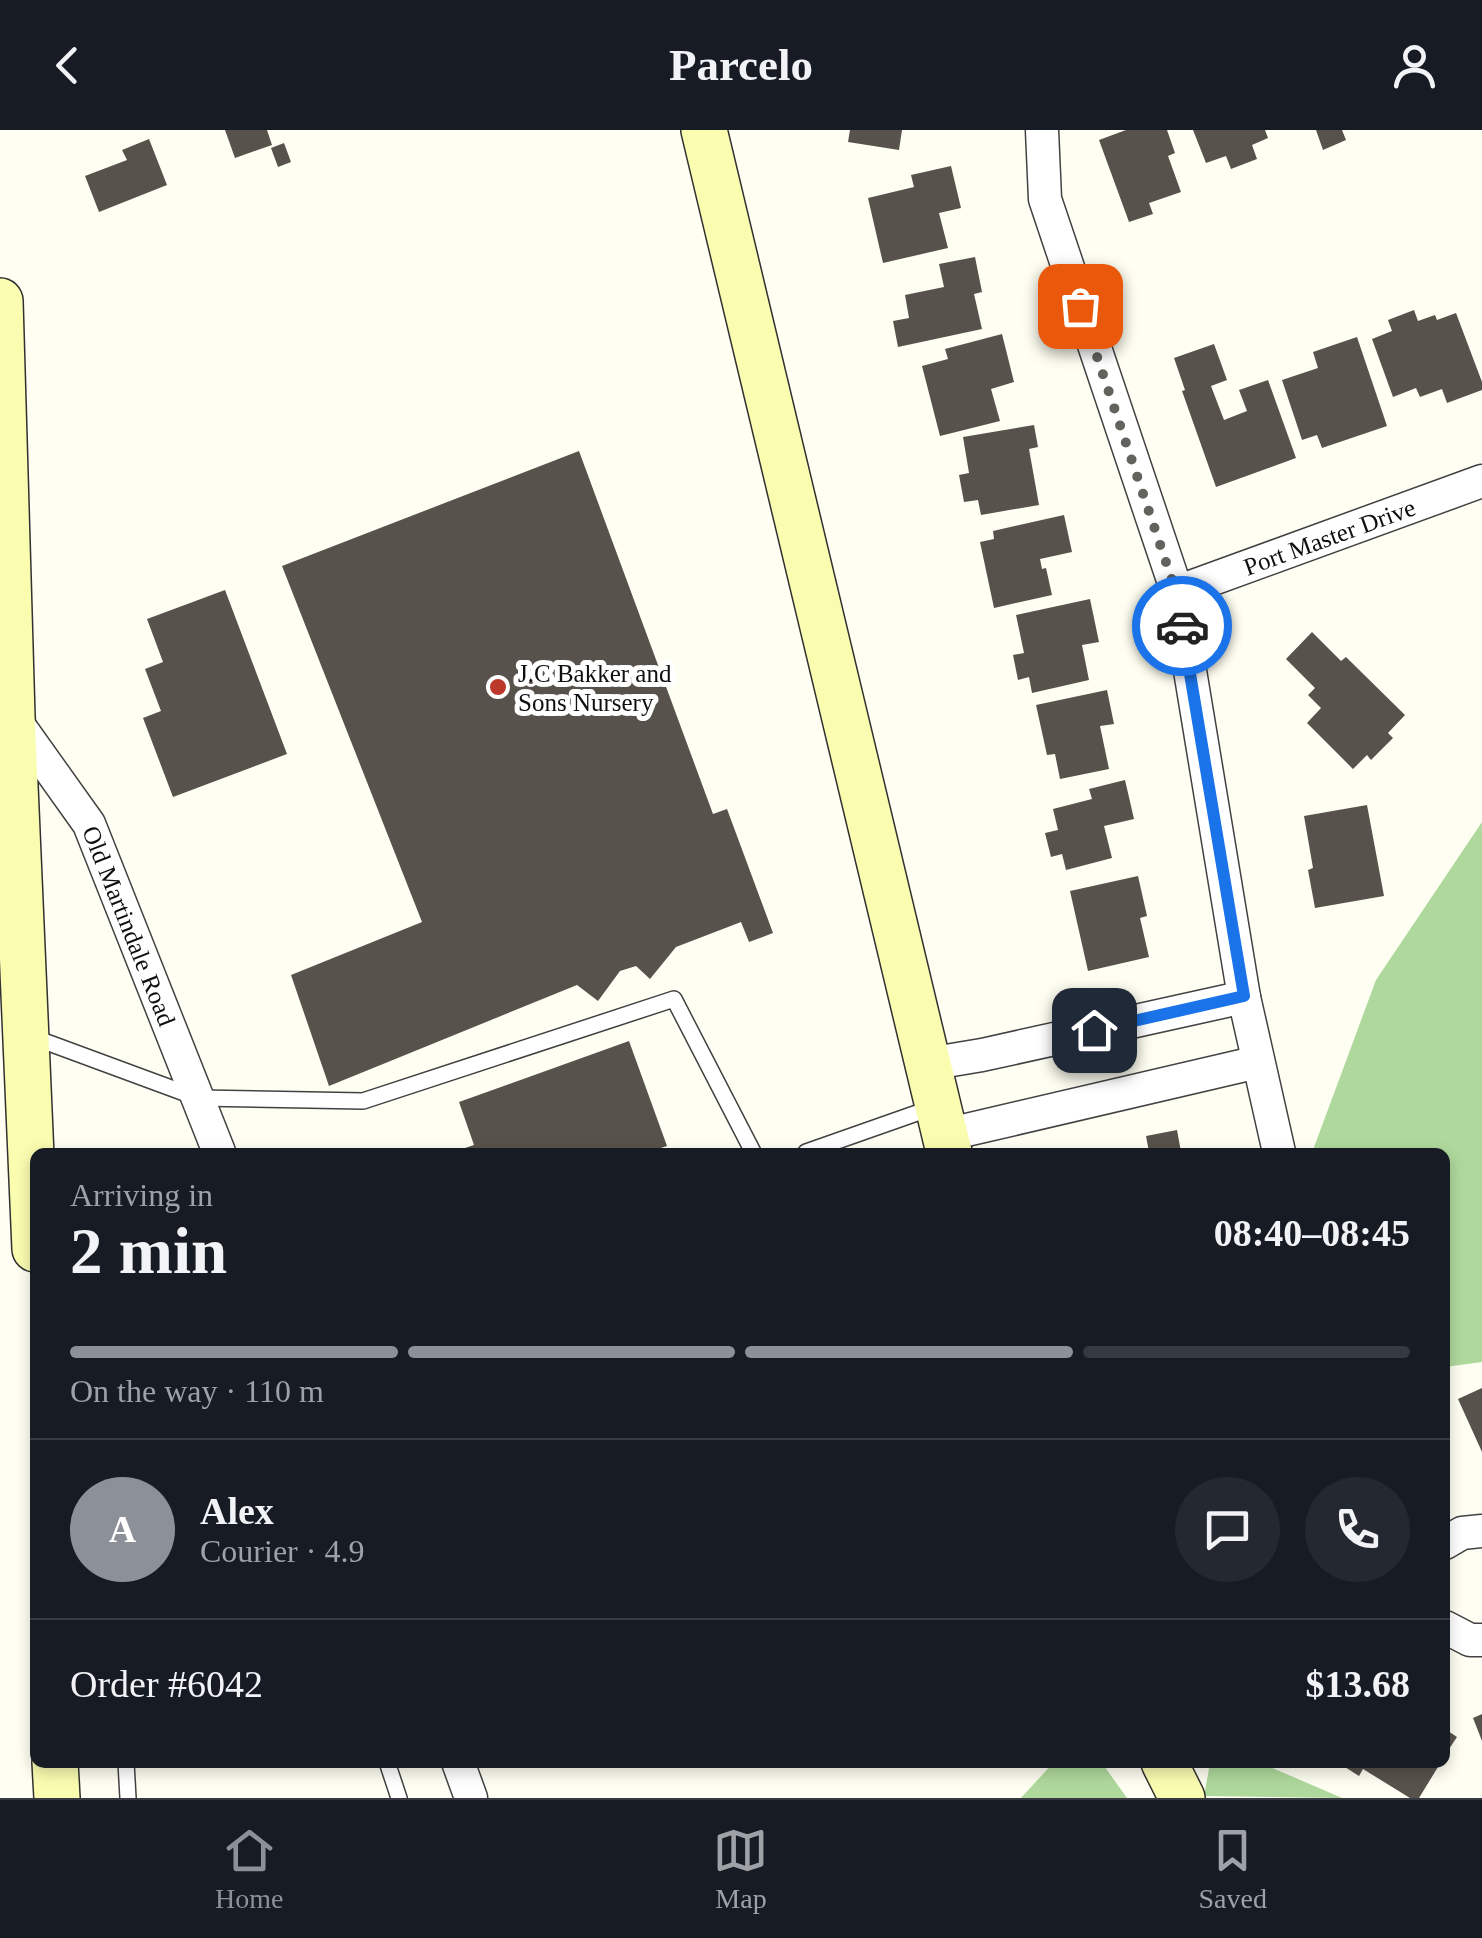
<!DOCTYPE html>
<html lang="en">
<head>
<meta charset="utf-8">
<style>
  :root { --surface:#171b24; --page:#242831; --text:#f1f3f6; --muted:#9ea1a6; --line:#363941; --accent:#8c9099 }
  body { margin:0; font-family:Georgia,serif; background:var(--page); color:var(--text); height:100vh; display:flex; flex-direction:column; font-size:38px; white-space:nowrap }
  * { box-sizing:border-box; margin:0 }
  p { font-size:32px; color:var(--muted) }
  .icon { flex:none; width:55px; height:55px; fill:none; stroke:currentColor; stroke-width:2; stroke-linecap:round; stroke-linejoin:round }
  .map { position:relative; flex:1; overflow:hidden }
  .side { position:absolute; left:30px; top:1018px; width:1420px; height:620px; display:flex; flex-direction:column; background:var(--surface); border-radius:15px; box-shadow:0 5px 15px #0003 }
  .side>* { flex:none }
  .pin { position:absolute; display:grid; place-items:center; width:85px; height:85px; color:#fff; margin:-42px; border-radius:20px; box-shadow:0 5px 15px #0006 }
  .courier { position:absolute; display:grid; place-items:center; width:100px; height:100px; margin:-50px; border:8px solid #1a73e8; border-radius:50%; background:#fff; color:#222; box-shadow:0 2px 12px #0007 }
  .summary em { font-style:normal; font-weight:700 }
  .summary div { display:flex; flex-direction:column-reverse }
  .summary { display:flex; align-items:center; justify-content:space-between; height:170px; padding:0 40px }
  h1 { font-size:65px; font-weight:700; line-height:75px }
  .bar { display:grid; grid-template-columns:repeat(4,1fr); gap:15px 10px; align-content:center; height:120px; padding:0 40px }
  .bar i { height:12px; border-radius:8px; background:var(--line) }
  .bar .on { background:var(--accent) }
  .bar p { grid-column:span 4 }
  .line { display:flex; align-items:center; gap:25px; padding:0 40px; border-top:2px solid var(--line) }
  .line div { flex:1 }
  .round { display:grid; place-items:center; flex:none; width:105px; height:105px; border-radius:52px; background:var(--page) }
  header { display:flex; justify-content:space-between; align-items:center; height:130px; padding:0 40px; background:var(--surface); font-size:45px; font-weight:700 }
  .tabs { display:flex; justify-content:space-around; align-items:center; height:140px; border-top:2px solid var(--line); background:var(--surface); font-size:28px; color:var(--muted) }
  .tabs a { display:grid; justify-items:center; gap:5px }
  .tabs .on { color:var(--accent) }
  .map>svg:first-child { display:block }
  .forest { fill:#afd99c }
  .building { fill:#58524c }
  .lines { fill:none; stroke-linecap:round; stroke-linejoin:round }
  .service-casing { stroke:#424242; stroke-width:18 }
  .minor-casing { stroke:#424242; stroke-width:35 }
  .secondary-casing { stroke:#313131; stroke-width:48 }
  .service { stroke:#fff; stroke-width:15 }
  .minor { stroke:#fff; stroke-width:32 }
  .secondary { stroke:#fafcb0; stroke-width:45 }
  .done { stroke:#63635e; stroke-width:10; stroke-dasharray:0 18 }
  .route { stroke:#1a73e8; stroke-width:12 }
  .poi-dot { fill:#bb382b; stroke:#fff; stroke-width:4 }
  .labels { text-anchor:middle; stroke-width:10; stroke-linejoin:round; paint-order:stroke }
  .street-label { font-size:25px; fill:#0f0f0f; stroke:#fff }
  .poi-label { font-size:25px; fill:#0f0f0f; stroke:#fff; text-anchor:start }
</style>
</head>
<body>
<header><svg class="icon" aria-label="back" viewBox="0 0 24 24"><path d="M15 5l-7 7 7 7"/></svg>Parcelo<svg class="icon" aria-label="person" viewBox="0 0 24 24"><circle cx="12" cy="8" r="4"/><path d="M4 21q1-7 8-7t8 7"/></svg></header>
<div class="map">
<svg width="1482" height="1668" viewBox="0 0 1482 1668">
  <rect width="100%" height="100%" fill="#fefef2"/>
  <g class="forest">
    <polygon points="1482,692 1482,1232 1445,1237 1445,1022 1314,1022 1313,1020 1376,850"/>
    <polygon points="1054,1632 1102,1633 1127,1668 1021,1668"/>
    <polygon points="1261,1633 1342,1668 1204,1666 1210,1633"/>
  </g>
  <g class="building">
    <polygon points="225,0 267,0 272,15 235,28"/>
    <polygon points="850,0 902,0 899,20 848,12"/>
    <polygon points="1126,0 1167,0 1175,23 1168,26 1181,62 1149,73 1153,84 1129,92 1099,10"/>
    <polygon points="1193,0 1265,0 1268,8 1252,15 1257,29 1231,39 1226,26 1206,33"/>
    <polygon points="1316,0 1342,0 1346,10 1323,20"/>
    <polygon points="149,9 167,55 99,82 85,46 127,30 122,20"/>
    <polygon points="284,13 291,32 278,37 271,18"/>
    <polygon points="951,36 961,78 939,83 948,118 883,133 868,68 914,57 911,45"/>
    <polygon points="975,127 982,162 974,164 982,199 898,217 893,191 909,188 905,165 944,157 939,134"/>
    <polygon points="1414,180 1418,191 1435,185 1437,190 1456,183 1482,252 1482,260 1447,273 1442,259 1420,267 1416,258 1393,267 1372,209 1392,201 1388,190"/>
    <polygon points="1002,204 1014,252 991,259 1000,291 940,306 922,236 948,229 945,219"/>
    <polygon points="1357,207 1387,296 1322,318 1317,305 1302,310 1282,250 1318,238 1313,222"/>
    <polygon points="1214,214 1227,250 1211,256 1224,290 1247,281 1239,260 1268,250 1296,328 1216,357 1182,261 1185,260 1174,228"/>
    <polygon points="1034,295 1038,317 1029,319 1039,375 981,385 978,370 964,372 959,345 969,343 963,307"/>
    <polygon points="579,321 713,684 727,679 773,803 749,812 741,792 676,817 650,849 636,836 620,841 598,871 577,855 329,956 291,845 422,792 282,436"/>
    <polygon points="1064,385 1072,422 1040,429 1042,439 1046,438 1052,465 994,478 980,412 994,409 993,401"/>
    <polygon points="225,460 287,624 173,667 143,588 161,581 145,539 163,532 147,489"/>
    <polygon points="1090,469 1099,512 1082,515 1089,550 1032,563 1029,547 1018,550 1013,525 1024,523 1016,485"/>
    <polygon points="1312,502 1341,531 1346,527 1405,585 1388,603 1393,608 1371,630 1367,625 1353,639 1307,593 1321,578 1308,565 1315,558 1286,529"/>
    <polygon points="1107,560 1114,594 1100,596 1109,639 1060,649 1055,624 1047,625 1036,575"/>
    <polygon points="1125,650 1134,689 1104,696 1112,728 1066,740 1062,724 1051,727 1045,703 1058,700 1053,679 1092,669 1089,659"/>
    <polygon points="1367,675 1384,766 1315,778 1308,740 1313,738 1304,686"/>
    <polygon points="1138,746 1147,786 1140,788 1149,827 1088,841 1070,761"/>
    <polygon points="629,911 667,1016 648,1022 453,1022 474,1015 459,972"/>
    <polygon points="1177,1000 1181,1022 1149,1022 1146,1006"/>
    <polygon points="1482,1258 1482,1322 1458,1269"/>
    <polygon points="1482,1584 1482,1611 1473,1588"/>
    <polygon points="1445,1599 1457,1607 1445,1625"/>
    <polygon points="1337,1632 1441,1632 1419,1668 1410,1668 1363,1639 1359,1646"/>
  </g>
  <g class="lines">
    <defs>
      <g id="service">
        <polyline points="30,906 198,968 363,971 674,869 753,1022"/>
        <polyline points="806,1022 934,977"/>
        <polyline points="126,1632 128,1668"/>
        <polyline points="387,1632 399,1668"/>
      </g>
      <g id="minor">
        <polyline points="1042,0 1045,69 1177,462 1244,867 1279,1022"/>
        <path id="s1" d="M1177,462L1482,351"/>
        <path id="s2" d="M12,586L89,694L219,1022"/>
        <polyline points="928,934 982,925 1244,867"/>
        <polyline points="945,1005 1258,932"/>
        <polyline points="1445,1413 1462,1403 1482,1401"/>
        <polyline points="1445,1497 1470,1510 1482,1510"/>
        <polyline points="458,1632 471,1668"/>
      </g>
      <g id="secondary">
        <polyline points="704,0 949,1022"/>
        <polyline points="0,171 12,586 35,1119"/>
        <polyline points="55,1632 57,1668"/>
        <polyline points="1164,1632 1182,1668"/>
      </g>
    </defs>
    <use href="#service" class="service-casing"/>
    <use href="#minor" class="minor-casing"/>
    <use href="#secondary" class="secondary-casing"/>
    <use href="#service" class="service"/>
    <use href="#minor" class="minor"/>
    <use href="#secondary" class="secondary"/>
  </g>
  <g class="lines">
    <polyline class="done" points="1080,176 1176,462 1182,496"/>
    <polyline class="route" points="1094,900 1244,866 1182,496"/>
  </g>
  <circle class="poi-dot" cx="498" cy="557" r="10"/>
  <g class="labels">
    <g class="street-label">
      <text dy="9" stroke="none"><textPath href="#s1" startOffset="162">Port Master Drive</textPath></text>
      <text dy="9" stroke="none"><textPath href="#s2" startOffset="242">Old Martindale Road</textPath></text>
    </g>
    <g class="poi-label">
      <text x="518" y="552">J.C Bakker and<tspan x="518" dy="29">Sons Nursery</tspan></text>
    </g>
  </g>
</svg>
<div class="pin" style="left:1080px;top:176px;background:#ea580c"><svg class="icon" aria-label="bag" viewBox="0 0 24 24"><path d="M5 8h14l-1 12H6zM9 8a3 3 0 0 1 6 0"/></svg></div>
<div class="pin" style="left:1094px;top:900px;background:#1f2937"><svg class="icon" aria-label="home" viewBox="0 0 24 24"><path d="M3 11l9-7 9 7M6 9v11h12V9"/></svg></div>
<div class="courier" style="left:1182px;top:496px"><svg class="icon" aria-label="car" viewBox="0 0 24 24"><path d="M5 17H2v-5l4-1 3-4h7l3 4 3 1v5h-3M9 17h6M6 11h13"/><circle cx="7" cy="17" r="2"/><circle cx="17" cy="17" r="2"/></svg></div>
<section class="side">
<div class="summary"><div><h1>2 min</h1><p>Arriving in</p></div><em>08:40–08:45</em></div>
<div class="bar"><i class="on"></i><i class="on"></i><i class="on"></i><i></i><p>On the way · 110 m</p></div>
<div class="line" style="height:180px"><b class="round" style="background:var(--accent);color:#fff">A</b><div><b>Alex</b><p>Courier · 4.9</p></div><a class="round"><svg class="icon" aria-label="chat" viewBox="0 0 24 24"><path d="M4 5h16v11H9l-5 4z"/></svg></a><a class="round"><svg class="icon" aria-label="phone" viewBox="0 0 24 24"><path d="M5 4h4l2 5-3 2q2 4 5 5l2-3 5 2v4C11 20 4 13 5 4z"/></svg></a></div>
<div class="line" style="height:130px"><div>Order #6042</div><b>$13.68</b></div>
</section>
</div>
<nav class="tabs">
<a class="on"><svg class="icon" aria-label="home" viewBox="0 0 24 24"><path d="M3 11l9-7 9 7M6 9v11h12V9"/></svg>Home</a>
<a><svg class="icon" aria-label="map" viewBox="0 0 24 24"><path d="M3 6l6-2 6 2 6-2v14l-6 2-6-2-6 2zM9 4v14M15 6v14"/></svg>Map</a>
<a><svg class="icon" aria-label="saved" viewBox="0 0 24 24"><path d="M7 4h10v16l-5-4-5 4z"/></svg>Saved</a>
</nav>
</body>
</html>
